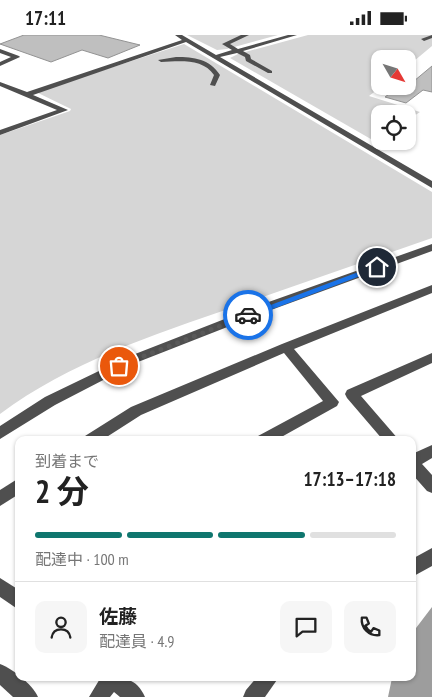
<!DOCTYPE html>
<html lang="ja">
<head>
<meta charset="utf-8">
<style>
  :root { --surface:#fff; --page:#f6f6f6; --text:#222; --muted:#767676; --line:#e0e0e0; --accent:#0f766e }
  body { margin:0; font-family:"PT Sans Narrow","Noto Sans JP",sans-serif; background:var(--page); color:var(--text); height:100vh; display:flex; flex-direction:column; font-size:19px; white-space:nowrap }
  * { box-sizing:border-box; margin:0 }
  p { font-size:16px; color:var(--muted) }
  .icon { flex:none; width:28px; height:28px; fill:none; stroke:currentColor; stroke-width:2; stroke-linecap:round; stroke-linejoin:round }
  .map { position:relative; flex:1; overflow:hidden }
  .drawer { position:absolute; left:15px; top:401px; width:401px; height:245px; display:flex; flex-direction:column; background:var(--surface); border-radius:10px; box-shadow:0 1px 4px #0004 }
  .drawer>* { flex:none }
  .needle { width:32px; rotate:129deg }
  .tools { position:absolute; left:371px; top:15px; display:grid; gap:10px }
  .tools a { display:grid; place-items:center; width:45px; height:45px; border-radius:10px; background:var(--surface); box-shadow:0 1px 4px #0004; font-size:25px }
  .pin { position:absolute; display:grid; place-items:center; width:42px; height:42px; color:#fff; margin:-21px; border:2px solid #fff; border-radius:50%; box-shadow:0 1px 5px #0007 }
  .courier { position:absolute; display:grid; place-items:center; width:50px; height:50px; margin:-25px; border:4px solid #1a73e8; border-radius:50%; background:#fff; color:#222; box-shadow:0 1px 6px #0007 }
  .summary em { font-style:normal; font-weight:700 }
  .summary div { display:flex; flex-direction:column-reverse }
  .summary { display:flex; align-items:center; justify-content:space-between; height:85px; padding:0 20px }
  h1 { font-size:32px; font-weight:700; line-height:38px }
  .bar { display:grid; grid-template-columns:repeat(4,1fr); gap:8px 5px; align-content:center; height:60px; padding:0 20px }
  .bar i { height:6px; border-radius:4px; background:var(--line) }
  .bar .selected { background:var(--accent) }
  .bar p { grid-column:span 4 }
  .line { display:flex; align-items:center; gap:12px; padding:0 20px; border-top:1px solid var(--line) }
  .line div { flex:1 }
  .round { display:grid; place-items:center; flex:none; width:52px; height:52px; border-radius:10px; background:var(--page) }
  .status { display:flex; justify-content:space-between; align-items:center; height:35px; padding:0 25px; background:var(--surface); direction:ltr }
  .status svg { height:14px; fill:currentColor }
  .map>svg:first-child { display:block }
  .green { fill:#d6d6d6 }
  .water { fill:#9d9d9d }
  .building { fill:#bfbfbf; stroke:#939393 }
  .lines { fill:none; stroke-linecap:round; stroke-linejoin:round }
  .minor { fill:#4f4f4f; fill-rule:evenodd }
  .route { fill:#1a73e8 }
  .done { stroke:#595959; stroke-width:5; stroke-dasharray:0 9 }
</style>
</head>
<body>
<div class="status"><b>17:11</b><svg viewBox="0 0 49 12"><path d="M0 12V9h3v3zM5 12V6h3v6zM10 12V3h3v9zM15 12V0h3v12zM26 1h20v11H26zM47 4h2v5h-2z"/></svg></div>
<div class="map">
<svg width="432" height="662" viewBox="0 0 432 662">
  <rect width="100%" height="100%" fill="#fff"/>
  <g class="green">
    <polygon points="187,0 278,0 227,14 217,15"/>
    <polygon points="308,0 432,0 432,11 408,31 408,24 380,24 380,51 382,51 369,61 420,77 408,85 408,79 380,79 380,104 376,107 230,23 238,19"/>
    <path d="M184,9L432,157V203C366,226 300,249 234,272C153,300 70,327 0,379V100L70,76L71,74L36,57Z"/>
  </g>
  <polygon class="water" points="432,572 432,662 388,662 392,643 412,642 413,597"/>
  <g class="building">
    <polygon points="24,0 99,0 140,10 108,23 82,15 51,27 0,9"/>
    <polygon points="432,31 432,57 423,55 406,68 385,62 400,51 408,51"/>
  </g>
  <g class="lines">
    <g class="minor">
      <polygon points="175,0 182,0 216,20 232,15 222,9 241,0 249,0 230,9 238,14 288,0 297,0 243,16 250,20 251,24 272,36 272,38 268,38 246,26 245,22 237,18 220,22 432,146 432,153 186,7 33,60 68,75 0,100 0,95 57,75 0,51 0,47 27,57 182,5"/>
      <polygon points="432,0 432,3 424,6 421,4"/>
      <polygon points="0,14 19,21 20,22 0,31 0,27 11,22 0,18"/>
      <path d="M176,22C194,22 210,24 220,40L215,51L210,50L214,40C203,23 179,26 161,27L158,25Z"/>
      <polygon points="432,209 432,216 271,275 138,327 55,370 0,404 0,391 45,362 130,321 263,269"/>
      <polygon points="432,250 432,258 294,314 339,367 337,371 276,405 256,405 258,401 323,366 284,318 141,380 102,405 83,405 85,401 131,372 282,309"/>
      <polygon points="432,318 432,328 361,361 399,405 383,405 347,363 345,359 347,355"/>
      <polygon points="432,410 432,423 422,429 432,440 432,458 427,456 412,439 412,419"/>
      <polygon points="19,443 19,459 0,471 0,455"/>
      <polygon points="432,513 432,531 412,542 412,524"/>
      <polygon points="0,543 19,555 19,575 0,562"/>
      <path d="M0,629C13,634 32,649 38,662H13L0,650Z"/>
      <path d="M101,642C120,642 136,641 145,662H120L114,657L110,662H89Z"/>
      <polygon points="257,642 279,642 265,662 243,662 246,655"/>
    </g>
  </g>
  <polygon class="route" points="377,230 380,232 379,234 251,282 244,280"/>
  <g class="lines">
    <polyline class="done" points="119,331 248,280"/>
  </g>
</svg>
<div class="tools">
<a><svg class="needle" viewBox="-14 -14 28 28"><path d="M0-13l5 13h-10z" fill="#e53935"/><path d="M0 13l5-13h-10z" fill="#767676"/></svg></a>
<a><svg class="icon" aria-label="locate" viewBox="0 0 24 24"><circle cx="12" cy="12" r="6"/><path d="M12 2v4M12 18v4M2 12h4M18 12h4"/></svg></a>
</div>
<div class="pin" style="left:119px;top:331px;background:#ea580c"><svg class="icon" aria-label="bag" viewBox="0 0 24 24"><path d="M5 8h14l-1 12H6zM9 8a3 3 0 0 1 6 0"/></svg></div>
<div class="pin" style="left:377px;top:232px;background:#1f2937"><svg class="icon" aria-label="home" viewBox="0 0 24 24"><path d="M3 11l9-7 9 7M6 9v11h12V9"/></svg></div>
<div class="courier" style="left:248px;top:280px"><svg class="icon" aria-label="car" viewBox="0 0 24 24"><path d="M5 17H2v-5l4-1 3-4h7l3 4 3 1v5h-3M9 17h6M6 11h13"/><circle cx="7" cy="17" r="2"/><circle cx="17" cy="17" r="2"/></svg></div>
<section class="drawer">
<div class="summary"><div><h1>2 分</h1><p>到着まで</p></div><em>17:13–17:18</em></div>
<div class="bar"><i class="selected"></i><i class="selected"></i><i class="selected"></i><i></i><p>配達中 · 100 m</p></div>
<div class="line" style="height:90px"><a class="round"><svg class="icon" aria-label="person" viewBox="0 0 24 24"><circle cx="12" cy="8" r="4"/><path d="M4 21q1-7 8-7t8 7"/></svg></a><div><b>佐藤</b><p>配達員 · 4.9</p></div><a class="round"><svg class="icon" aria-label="chat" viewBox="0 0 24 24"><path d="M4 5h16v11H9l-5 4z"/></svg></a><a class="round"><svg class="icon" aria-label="phone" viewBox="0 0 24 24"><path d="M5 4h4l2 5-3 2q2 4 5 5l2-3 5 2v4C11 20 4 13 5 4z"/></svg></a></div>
</section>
</div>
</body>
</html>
